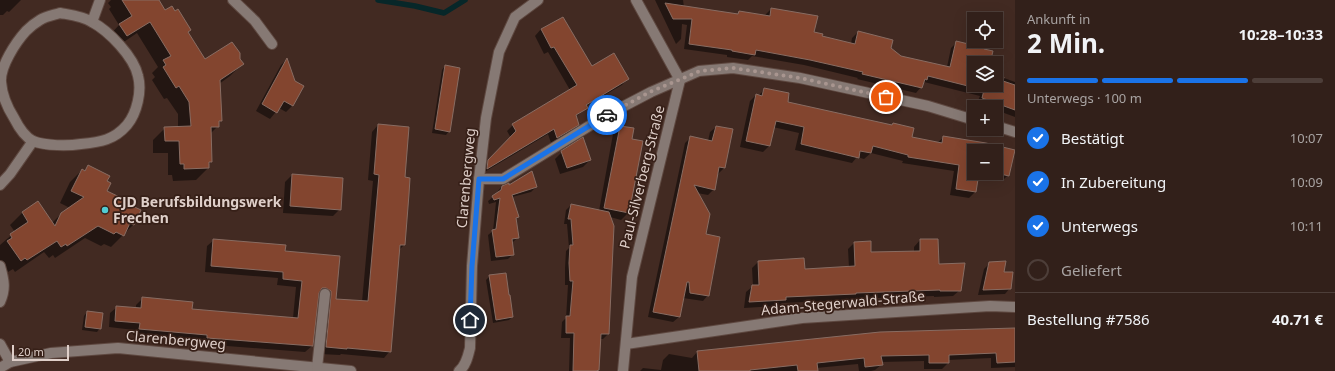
<!DOCTYPE html>
<html lang="de">
<head>
<meta charset="utf-8">
<style>
  :root { --surface:#32201a; --page:#3d2d27; --text:#f1f3f6; --muted:#a8a3a2; --line:#4d3e39; --accent:#1a73e8 }
  body { margin:0; font-family:"Noto Sans",sans-serif; background:var(--page); color:var(--text); height:100vh; display:flex; flex-direction:column; font-size:15px; white-space:nowrap }
  * { box-sizing:border-box; margin:0 }
  p { font-size:13px; color:var(--muted) }
  .icon { flex:none; width:22px; height:22px; fill:none; stroke:currentColor; stroke-width:2; stroke-linecap:round; stroke-linejoin:round }
  .map { position:relative; flex:1; overflow:hidden }
  .side { display:flex; flex-direction:column; background:var(--surface); width:320px }
  .side>* { flex:none }
  .fabs { position:absolute; left:967px; top:12px; display:grid; gap:8px }
  .fabs a { display:grid; place-items:center; width:36px; height:36px; border-radius:0px; background:var(--surface); box-shadow:0 4px 16px #0002,0 0 0 1px var(--line); font-size:20px }
  .scale { position:absolute; left:12px; bottom:10px; width:57px; box-sizing:border-box; padding-left:4px; border:2px solid #dfcfc9; border-top:0; font-size:11px; line-height:14px; white-space:nowrap; color:#dfcfc9; -webkit-text-stroke:3px #372018; paint-order:stroke }
  .pin { position:absolute; display:grid; place-items:center; width:34px; height:34px; color:#fff; margin:-17px; border:2px solid #fff; border-radius:50%; box-shadow:0 1px 4px #0007 }
  .courier { position:absolute; display:grid; place-items:center; width:40px; height:40px; margin:-20px; border:3px solid #1a73e8; border-radius:50%; background:#fff; color:#222; box-shadow:0 1px 5px #0007 }
  .overview em { font-style:normal; font-weight:700 }
  .overview div { display:flex; flex-direction:column-reverse }
  .overview { display:flex; align-items:center; justify-content:space-between; height:68px; padding:0 12px }
  h1 { font-size:26px; font-weight:700; line-height:30px }
  .bar { display:grid; grid-template-columns:repeat(4,1fr); gap:6px 4px; align-content:center; height:48px; padding:0 12px }
  .bar i { height:5px; border-radius:3px; background:var(--line) }
  .bar .selected { background:var(--accent) }
  .bar p { grid-column:span 4 }
  .line { display:flex; align-items:center; gap:10px; padding:0 12px; border-top:1px solid var(--line) }
  .line div { flex:1 }
  ol { padding:0 12px; list-style:none }
  li { display:flex; align-items:center; gap:12px; height:44px }
  li p { margin-inline-start:auto }
  li .icon { padding:4px; border-radius:50%; background:var(--accent); color:#fff; stroke-width:4 }
  li:last-child { color:var(--muted) }
  li i { width:22px; height:22px; border:2px solid var(--line); border-radius:50% }
  main { display:flex; flex:1; min-height:0 }
  .map>svg:first-child { display:block }
  .shadow { fill:#0007; fill-rule:evenodd }
  .lines { fill:none; stroke-linecap:round; stroke-linejoin:round }
  .stream { stroke:#072729; stroke-width:5.5 }
  .building { fill:#83452f; stroke:#886c62 }
  .minor-casing { stroke:#5e4840; stroke-width:12 }
  .minor { stroke:#867974; stroke-width:10 }
  .done { stroke:#a8958f; stroke-width:4; stroke-dasharray:0 7.2 }
  .route { stroke:#1a73e8; stroke-width:5 }
  .poi-dot { fill:#51ccd3; stroke:#372018; stroke-width:1.5 }
  .labels { text-anchor:middle; stroke-width:3.5; stroke-linejoin:round; paint-order:stroke }
  .street-label { font-size:14px; fill:#dfcfc9; stroke:#372018 }
  .poi-label { font-size:14px; font-weight:bold; fill:#dfcfc9; stroke:#372018; text-anchor:start }
</style>
</head>
<body>
<main>
<div class="map">
<svg width="1015" height="371" viewBox="0 0 1015 371">
  <rect width="100%" height="100%" fill="#422a22"/>
  <g class="shadow">
    <polygon points="0,0 21,0 9,12 7,11 3,15 0,15"/>
    <polygon points="111,0 158,0 165,12 187,32 205,60 239,59 242,64 230,76 219,84 221,120 218,124 218,126 210,134 211,162 208,165 208,168 196,180 173,181 172,175 168,175 168,153 153,153 153,140 165,128 178,128 178,114 167,98 164,99 152,80 155,77 152,73 158,67 137,33 115,48 108,37 119,25 109,9 111,7 108,3"/>
    <polygon points="655,0 683,0 684,7 737,15 739,13 765,16 766,14 771,9 821,36 851,44 852,38 858,32 890,48 900,57 947,67 951,48 957,42 989,63 974,63 974,85 996,85 996,75 1015,82 1015,117 996,110 996,107 986,107 977,103 980,96 924,82 921,87 916,93 857,79 858,78 804,65 752,56 748,60 727,57 727,55 684,49 687,25 682,24 681,39 676,44"/>
    <polygon points="562,18 592,67 628,78 622,85 586,106 587,108 575,117 578,124 571,131 551,143 548,134 481,174 482,168 511,138 507,131 513,125 570,90 548,52 544,54 535,36 541,29"/>
    <polygon points="287,59 295,82 302,86 292,106 286,112 279,108 270,119 256,111 281,65"/>
    <polygon points="445,66 449,131 446,135 432,133 442,70"/>
    <path d="M765,89L786,102L911,138L937,143L944,137L1013,151L1008,175L1002,181L978,175L975,192L969,198L950,195L954,171L902,163L903,161L871,153L864,159L857,157L852,163L795,150L799,133L773,127L769,146L763,152L740,147L750,101L756,95L758,96ZM974,151H996V173H974Z"/>
    <polygon points="378,125 404,178 404,245 399,250 390,351 384,358 341,354 340,355 320,354 323,295 318,293 312,346 305,352 201,344 201,341 133,335 134,330 109,327 110,313 117,307 136,308 136,305 143,298 191,310 293,318 296,287 277,285 278,278 205,272 207,246 214,240 284,252 339,257 335,300 362,302 373,181 368,180 372,132"/>
    <polygon points="620,127 631,140 642,142 628,213 621,220 610,217 608,334 603,339 600,339 598,370 597,371 569,371 570,338 561,338 562,322 566,318 568,285 565,285 565,268 566,251 569,248 567,224 564,224 566,210 571,205 599,211 613,134"/>
    <polygon points="716,127 732,130 724,168 718,174 717,173 714,189 708,195 697,193 705,235 708,295 703,301 683,298 679,317 673,322 648,317 685,143 691,137 708,141 710,132"/>
    <polygon points="562,152 590,160 583,167 560,174 555,159"/>
    <polygon points="88,167 106,181 105,191 127,205 140,211 133,225 111,247 104,244 101,246 85,238 55,258 53,255 49,258 44,252 15,272 13,269 8,272 0,260 0,245 15,232 10,225 22,213 38,202 52,223 62,213 70,208 60,203 70,182 82,170 84,171"/>
    <polygon points="292,175 340,209 333,216 283,213 285,182"/>
    <polygon points="502,186 536,187 531,192 512,197 518,217 515,220 518,237 513,242 511,242 513,254 508,259 491,261 488,235 493,231 496,202 489,204 488,201 497,194 498,191"/>
    <polygon points="920,240 938,265 960,290 953,296 934,297 934,296 850,299 849,300 782,303 778,306 744,308 746,292 753,286 752,268 758,262 804,270 849,268 848,249 854,243 871,253 914,252 914,247"/>
    <polygon points="990,263 1003,272 1010,288 1005,294 978,295 984,269"/>
    <polygon points="490,276 512,317 509,320 493,323 486,280"/>
    <polygon points="87,312 100,328 97,332 82,330 84,316"/>
    <polygon points="1015,329 1015,367 991,368 991,358 948,360 948,363 942,369 924,369 924,361 881,362 882,364 875,370 871,371 859,371 858,364 816,368 817,371 640,371 643,368 661,370 663,360 669,354 692,358 697,352"/>
  </g>
  <g class="lines">
    <polyline class="stream" points="378,0 415,6 444,13 465,0"/>
  </g>
  <g class="building">
    <polygon points="122,0 159,0 165,10 172,6 175,11 178,9 191,30 188,32 205,59 232,42 240,53 240,59 244,64 220,80 222,121 219,121 219,127 211,127 212,162 209,162 209,168 184,169 184,164 180,164 179,141 165,141 164,127 191,126 189,102 179,86 176,88 163,67 166,65 163,60 171,56 150,22 127,36 119,24 132,16"/>
    <polygon points="665,3 738,14 739,11 770,16 771,8 818,16 814,32 823,34 822,36 855,44 858,31 893,40 891,48 901,56 950,67 956,41 985,48 984,49 993,51 990,63 974,63 974,85 996,85 996,74 1004,77 1003,81 1015,85 1015,110 982,98 984,90 928,76 927,80 925,79 922,88 862,74 863,72 810,60 756,50 755,55 732,51 732,50 689,44 692,19 673,19"/>
    <polygon points="563,17 592,66 614,53 629,79 586,105 588,108 576,115 579,125 557,138 554,129 487,169 488,160 516,131 512,124 577,85 554,47 551,48 541,29"/>
    <polygon points="287,58 295,81 304,86 293,106 284,101 277,113 262,104"/>
    <polygon points="445,65 460,68 450,132 435,129"/>
    <polygon points="764,88 789,93 788,102 892,125 893,123 914,128 912,137 942,143 943,136 986,143 1015,150 1009,176 996,173 996,151 974,151 974,173 979,173 976,192 956,189 959,165 908,157 908,155 873,146 871,153 860,151 859,158 801,144 804,127 776,121 770,146 746,141 756,94 762,96"/>
    <polygon points="378,124 409,127 405,177 410,178 409,194 405,245 400,245 391,352 347,348 347,349 326,347 331,295 331,291 326,288 322,288 319,293 313,346 207,338 207,335 139,329 140,323 115,321 116,306 141,308 142,297 193,302 192,309 298,318 302,281 283,279 283,272 211,266 213,239 286,245 285,251 340,256 336,299 368,301 379,175 374,174"/>
    <polygon points="620,126 634,128 632,139 643,141 629,213 604,208"/>
    <polygon points="716,126 733,129 725,168 719,167 715,190 694,185 710,214 706,234 720,237 709,296 690,293 689,282 687,282 680,317 653,312 690,136 712,141"/>
    <polygon points="583,137 591,160 567,168 561,151"/>
    <polygon points="88,165 110,176 107,181 111,183 107,191 130,202 128,204 141,210 134,225 130,223 124,236 116,232 114,234 98,226 67,246 66,244 61,247 57,241 27,260 25,258 21,261 7,241 12,238 10,234 28,222 22,212 38,201 55,226 61,213 84,197 71,191 82,169 85,171"/>
    <polygon points="532,171 537,187 512,195 519,217 516,218 519,238 512,239 514,255 496,257 492,230 496,229 500,198 494,200 492,196 501,190 502,186 509,183 509,185"/>
    <polygon points="292,174 343,178 341,210 290,206"/>
    <polygon points="571,204 609,212 614,226 609,334 601,334 599,370 596,371 573,371 574,333 566,333 566,316 570,316 573,281 570,281 569,263 570,245 573,245 571,219 568,219"/>
    <polygon points="920,239 938,239 939,264 965,263 961,291 940,291 940,290 856,293 856,294 786,297 786,300 749,302 752,285 759,285 758,261 804,258 805,269 855,266 854,242 871,241 871,252 920,251"/>
    <polygon points="1006,261 1004,272 1013,272 1011,289 983,290 989,262"/>
    <polygon points="506,273 509,295 510,295 513,317 496,320 489,275"/>
    <polygon points="87,311 103,313 101,329 85,327"/>
    <polygon points="1015,328 1015,362 997,363 996,353 949,355 949,363 929,363 929,355 881,356 883,365 865,367 864,358 817,363 818,371 798,371 797,365 750,370 750,371 699,371 697,351 880,332"/>
  </g>
  <g class="lines">
    <defs>
      <g id="minor">
        <polyline points="233,0 255,21 272,44"/>
        <path d="M60,13C71,15 82,16 92,22C109,31 134,57 138,76C142,91 137,113 127,125C114,140 101,142 81,144C68,146 46,146 33,141C25,137 18,126 14,118C7,107 2,95 1,82C0,66 16,42 26,31C30,27 35,23 40,20C46,16 54,15 60,13Z"/>
        <polyline points="92,22 100,0"/>
        <polyline points="996,126 1015,132"/>
        <polyline points="479,179 503,179 607,115 651,92 699,71 733,68 800,78 928,106 974,120"/>
        <polyline points="0,185 10,174 33,141"/>
        <path d="M0,266C4,280 6,289 0,302"/>
        <polyline points="0,344 10,362"/>
        <polyline points="626,344 802,318 990,306 1015,307"/>
        <polyline points="0,368 10,362 51,353 118,348 351,371"/>
        <polyline points="317,368 325,294"/>
        <path d="M459,371C466,366 468,356 470,348L472,266L479,179L486,118L499,52L515,17L538,0"/>
        <polyline points="623,371 632,277 680,80 636,0"/>
      </g>
    </defs>
    <use href="#minor" class="minor-casing"/>
    <use href="#minor" class="minor"/>
  </g>
  <g class="lines">
    <polyline class="done" points="607,115 650,92 700,71 733,68 800,78 886,97"/>
    <polyline class="route" points="470,320 472,266 479,179 503,179 607,115"/>
  </g>
  <circle class="poi-dot" cx="105" cy="210" r="4"/>
  <g class="labels">
    <g class="street-label">
      <text transform="translate(642 177) rotate(-76)" y="5">Paul-Silverberg-Straße</text>
      <text transform="translate(466 178) rotate(-85)" y="5">Clarenbergweg</text>
      <text transform="translate(843 303) rotate(-5)" y="5">Adam-Stegerwald-Straße</text>
      <text transform="translate(176 340) rotate(5)" y="5">Clarenbergweg</text>
    </g>
    <g class="poi-label">
      <text x="113" y="207">CJD Berufsbildungswerk<tspan x="113" dy="16">Frechen</tspan></text>
    </g>
  </g>
</svg>
<div class="fabs">
<a><svg class="icon" aria-label="locate" viewBox="0 0 24 24"><circle cx="12" cy="12" r="6"/><path d="M12 2v4M12 18v4M2 12h4M18 12h4"/></svg></a>
<a><svg class="icon" aria-label="layers" viewBox="0 0 24 24"><path d="M12 4l9 5-9 5-9-5zM3 14l9 5 9-5"/></svg></a>
<a>+</a>
<a>−</a>
</div>
<div class="scale">20 m</div>
<div class="pin" style="left:886px;top:97px;background:#ea580c"><svg class="icon" aria-label="bag" viewBox="0 0 24 24"><path d="M5 8h14l-1 12H6zM9 8a3 3 0 0 1 6 0"/></svg></div>
<div class="pin" style="left:470px;top:320px;background:#1f2937"><svg class="icon" aria-label="home" viewBox="0 0 24 24"><path d="M3 11l9-7 9 7M6 9v11h12V9"/></svg></div>
<div class="courier" style="left:607px;top:115px"><svg class="icon" aria-label="car" viewBox="0 0 24 24"><path d="M5 17H2v-5l4-1 3-4h7l3 4 3 1v5h-3M9 17h6M6 11h13"/><circle cx="7" cy="17" r="2"/><circle cx="17" cy="17" r="2"/></svg></div>
</div>
<section class="side">
<div class="overview"><div><h1>2 Min.</h1><p>Ankunft in</p></div><em>10:28–10:33</em></div>
<div class="bar"><i class="selected"></i><i class="selected"></i><i class="selected"></i><i></i><p>Unterwegs · 100 m</p></div>
<ol>
<li><svg class="icon" aria-label="check" viewBox="0 0 24 24"><path d="M5 12l5 5 9-10"/></svg>Bestätigt<p>10:07</p></li>
<li><svg class="icon" aria-label="check" viewBox="0 0 24 24"><path d="M5 12l5 5 9-10"/></svg>In Zubereitung<p>10:09</p></li>
<li><svg class="icon" aria-label="check" viewBox="0 0 24 24"><path d="M5 12l5 5 9-10"/></svg>Unterwegs<p>10:11</p></li>
<li><i></i>Geliefert</li>
</ol>
<div class="line" style="height:52px"><div>Bestellung #7586</div><b>40.71 €</b></div>
</section>
</main>
</body>
</html>
